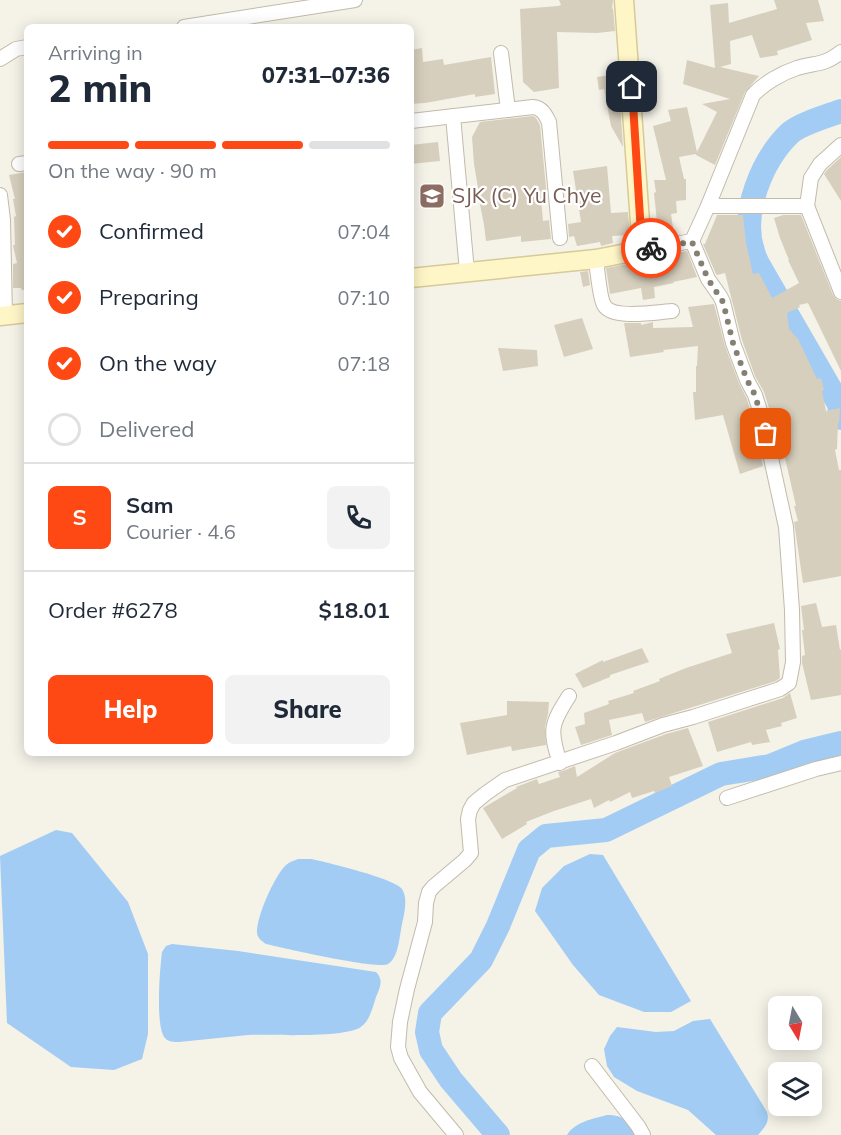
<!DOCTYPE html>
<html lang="en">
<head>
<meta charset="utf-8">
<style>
  :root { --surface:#fff; --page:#f2f2f3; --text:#1f2937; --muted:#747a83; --line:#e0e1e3; --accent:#ff4915 }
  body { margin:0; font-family:Mulish,sans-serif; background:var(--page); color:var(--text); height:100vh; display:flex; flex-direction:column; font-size:22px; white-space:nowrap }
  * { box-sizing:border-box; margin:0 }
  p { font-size:20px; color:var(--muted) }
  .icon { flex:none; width:33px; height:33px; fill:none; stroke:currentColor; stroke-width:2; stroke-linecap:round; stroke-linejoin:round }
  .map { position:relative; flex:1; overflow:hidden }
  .side { position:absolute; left:24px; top:24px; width:390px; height:732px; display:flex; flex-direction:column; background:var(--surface); border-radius:9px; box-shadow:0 3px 15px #0003 }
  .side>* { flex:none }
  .needle { width:39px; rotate:170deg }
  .fabs { position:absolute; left:768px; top:996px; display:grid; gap:12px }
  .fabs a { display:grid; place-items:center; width:54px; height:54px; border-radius:9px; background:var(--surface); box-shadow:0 3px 15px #0003; font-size:30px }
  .pin { position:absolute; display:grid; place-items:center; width:51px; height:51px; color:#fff; margin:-26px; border-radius:12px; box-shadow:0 3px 9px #0006 }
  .courier { position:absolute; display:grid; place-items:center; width:60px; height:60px; margin:-30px; border:4px solid #ff4915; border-radius:50%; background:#fff; color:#222; box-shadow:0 2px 8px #0007 }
  .headline em { font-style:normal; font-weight:800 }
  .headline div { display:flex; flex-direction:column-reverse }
  .headline { display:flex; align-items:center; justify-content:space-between; height:102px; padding:0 24px }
  h1 { font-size:39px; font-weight:800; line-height:45px }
  .bar { display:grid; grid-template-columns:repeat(4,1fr); gap:9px 6px; align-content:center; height:72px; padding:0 24px }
  .bar i { height:8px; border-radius:4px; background:var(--line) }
  .bar .active { background:var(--accent) }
  .bar p { grid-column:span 4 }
  .line { display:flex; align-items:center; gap:15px; padding:0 24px; border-top:2px solid var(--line) }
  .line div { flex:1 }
  .round { display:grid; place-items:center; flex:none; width:63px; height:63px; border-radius:9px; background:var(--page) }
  ol { padding:0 24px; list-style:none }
  li { display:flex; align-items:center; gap:18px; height:66px }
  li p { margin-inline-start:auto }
  li .icon { padding:6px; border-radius:50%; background:var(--accent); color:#fff; stroke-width:4 }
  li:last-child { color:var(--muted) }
  li i { width:33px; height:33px; border:3px solid var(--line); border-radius:50% }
  .cta { display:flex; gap:12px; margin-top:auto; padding:12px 24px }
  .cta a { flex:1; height:69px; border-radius:9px; background:var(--accent); color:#fff; font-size:24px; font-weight:800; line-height:69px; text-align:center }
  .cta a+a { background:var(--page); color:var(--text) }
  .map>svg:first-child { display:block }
  .water { fill:#a2ccf4 }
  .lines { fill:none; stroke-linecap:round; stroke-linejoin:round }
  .river { stroke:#a2ccf4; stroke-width:24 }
  .building { fill:#d7cfbd }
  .street-casing { stroke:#c1bbaa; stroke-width:16 }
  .secondary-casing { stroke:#d7ca96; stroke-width:21 }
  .street { stroke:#fff; stroke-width:14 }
  .secondary { stroke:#fff6c8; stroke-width:18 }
  .done { stroke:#858074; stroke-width:6; stroke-dasharray:0 10.8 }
  .route { stroke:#ff4915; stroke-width:8 }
  .labels { text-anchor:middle; stroke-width:4.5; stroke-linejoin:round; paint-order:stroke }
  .education-label { font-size:21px; fill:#785e54; stroke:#fff; text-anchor:start }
</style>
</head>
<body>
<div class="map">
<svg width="841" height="1135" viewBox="0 0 841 1135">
  <rect width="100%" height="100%" fill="#f5f2e8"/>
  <g class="water">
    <polygon points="56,830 72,833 128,902 148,954 148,1034 142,1059 114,1070 71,1067 7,1023 0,856"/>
    <polygon points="590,854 603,855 691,1001 671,1012 644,1012 599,995 573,965 535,911 542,888 564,866"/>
    <path d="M298,859C302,859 307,859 311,859C326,862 396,879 402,889C409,900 403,918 401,930C399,940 398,958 388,964C378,970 283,948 266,944C262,941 258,939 257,933C256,918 274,877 285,866C289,862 293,861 298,859Z"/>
    <path d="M172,944L238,951L376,972C384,980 380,987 376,997C373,1006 370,1020 362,1026C348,1039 270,1034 248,1035C225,1037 202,1040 179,1042C174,1042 168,1042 165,1038C155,1027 160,968 162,952L166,946Z"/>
    <path d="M710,1019L767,1112C770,1122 765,1127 758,1135H716L688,1110L637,1091L614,1077L607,1066L604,1049L610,1036L617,1027L656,1032L674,1031L693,1021Z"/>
    <path d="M607,1115C625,1115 628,1122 638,1135H567C575,1122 592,1119 607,1115Z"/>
  </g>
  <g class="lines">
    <g class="river">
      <path d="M841,111C827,116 800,124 790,133C762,160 740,213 753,251C754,256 756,260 758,264L839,404L841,418"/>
      <polyline points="498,1135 451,1080 431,1050 427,1032 430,1013 481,960 498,926 529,850 546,836 606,830 721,774 770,766 804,752 841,743"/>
    </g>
  </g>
  <g class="building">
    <polygon points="559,0 613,0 612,8 613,9 615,31 597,33 557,32 559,88 534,92 523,82 520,9 558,6 561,5"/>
    <polygon points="774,0 818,0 824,21 806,23 812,40 777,51 778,55 760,58 752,35 730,41 731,64 720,67 759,76 745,92 715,165 696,155 696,154 679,157 684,179 686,179 686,200 676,201 677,213 671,214 673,228 658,231 654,193 656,192 654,180 666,180 653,126 671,121 668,110 687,107 697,152 717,112 702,104 730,99 683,84 687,60 715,68 710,5 728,3 729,23 777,9"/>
    <polygon points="422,48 423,62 443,59 444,65 491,57 495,94 475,97 475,94 425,103 411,104 411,50"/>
    <polygon points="618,74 623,147 611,126 604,89 599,90 597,77"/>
    <polygon points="533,116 536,118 540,125 547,198 541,199 543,221 549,220 551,239 521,242 521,236 486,241 484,225 478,194 479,194 474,164 472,137 480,122"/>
    <polygon points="438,142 440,161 411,164 411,145"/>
    <polygon points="841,157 841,201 824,174 827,170"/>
    <polygon points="607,166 611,213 628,212 630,235 612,236 613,243 601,246 600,242 577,246 574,236 569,237 568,224 581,222 573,171"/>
    <polygon points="27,172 27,290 22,290 21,288 13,288 13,264 17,263 13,245 15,245 14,217 16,216 13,199 15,199 9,175"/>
    <polygon points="717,215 743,215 746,243 753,274 759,273 772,298 799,283 788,260 789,260 780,238 774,218 783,215 801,215 833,295 836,299 841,301 841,371 808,303 799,305 800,307 787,313 789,329 798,339 817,379 821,378 824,390 822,391 826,411 840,408 839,423 838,423 837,449 835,450 839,470 841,470 841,576 803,583 794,522 798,521 794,506 796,506 785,458 780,460 771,415 764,392 755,376 742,340 725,273 717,275 716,274 703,244 705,244"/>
    <polygon points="687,251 697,277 673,282 674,283 654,287 655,298 643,300 641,288 610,294 606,268 644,261 650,258"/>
    <polygon points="588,271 590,285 583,287 580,272"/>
    <polygon points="714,304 725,346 739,383 747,399 753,419 763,466 740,474 723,415 695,420 693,392 696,392 696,366 697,366 698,346 663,350 664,352 630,357 624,323 641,323 641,325 653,322 653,328 693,327 688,307"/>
    <polygon points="582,318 593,349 564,357 554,325"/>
    <polygon points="498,348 537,350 538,366 503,371"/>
    <polygon points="816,603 822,627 836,625 840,650 841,649 841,695 811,700 802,663 802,656 805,655 802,630 804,630 801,606"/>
    <polygon points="774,623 780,649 778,650 780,678 776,681 645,722 642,713 609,720 612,735 581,745 575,727 585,724 584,713 609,704 608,701 634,693 633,691 660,681 659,679 686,668 732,653 726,634"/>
    <polygon points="642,648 649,662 610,675 610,677 583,688 575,674 603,660 603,662"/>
    <polygon points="790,693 797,718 781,723 782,726 766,730 770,742 752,745 751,742 717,752 708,722 783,698"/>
    <polygon points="507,701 549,702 548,714 545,727 546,745 512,751 511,746 467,755 460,723 507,715"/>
    <polygon points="688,728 703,766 669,777 672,786 655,793 654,791 632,798 630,792 610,802 609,800 594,808 591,799 554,811 526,822 527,824 502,839 483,808 517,788 516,787 537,779 539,784 560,777 558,772 563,771 575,766 577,777 615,753 666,734"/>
  </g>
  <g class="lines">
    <defs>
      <g id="street">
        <polyline points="184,27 355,0"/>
        <polyline points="501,53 508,110"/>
        <polyline points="0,59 16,49 27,47"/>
        <polyline points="453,116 467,272"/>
        <path d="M411,121L533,107C542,108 545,114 549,122L560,238"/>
        <polyline points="19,164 27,163"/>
        <polyline points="0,195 3,220 5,315"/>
        <polyline points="708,206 807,206 811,178 820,164 841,145"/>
        <polyline points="807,206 841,292"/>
        <polyline points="642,250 692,241"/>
        <path d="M596,259C597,268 600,299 604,305C612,320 657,312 672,311"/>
        <path d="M560,763C549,730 551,724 569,696"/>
        <polyline points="727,798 816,769 841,763"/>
        <polyline points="592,1066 638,1126 643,1135"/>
        <path d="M456,1135L420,1092L401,1058L398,1047L400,1022L407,989L425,922L426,903L429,892L433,887L465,860L471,853L468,819L470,810L474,803L485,794L505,780L616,743L663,725L693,717L780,689L789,683L793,662L792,610L786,527L762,417L755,395L747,380L733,343L723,302L720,296L708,279L692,241L708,206L753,95C764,83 782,73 797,68C817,62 823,66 841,52"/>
      </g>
      <g id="secondary">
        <polyline points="411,278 596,259 642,250 624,0"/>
        <polyline points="0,316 27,313"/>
      </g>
    </defs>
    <use href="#street" class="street-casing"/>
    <use href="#secondary" class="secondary-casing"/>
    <use href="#street" class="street"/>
    <use href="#secondary" class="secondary"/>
  </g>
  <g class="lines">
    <polyline class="done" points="651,248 692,242 708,279 723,302 733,343 747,380 755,395 766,434"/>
    <polyline class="route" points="632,87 642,250 651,248"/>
  </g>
  <defs>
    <symbol id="school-square" viewBox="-11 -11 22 22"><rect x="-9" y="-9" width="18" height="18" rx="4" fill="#8d6e63" stroke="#fff"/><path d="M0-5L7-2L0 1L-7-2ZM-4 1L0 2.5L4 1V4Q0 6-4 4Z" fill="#fff"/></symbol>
  </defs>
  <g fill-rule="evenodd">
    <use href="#school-square" x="417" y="181" width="30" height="30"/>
  </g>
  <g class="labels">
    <g class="education-label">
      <text x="452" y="203">SJK (C) Yu Chye</text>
    </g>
  </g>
</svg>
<div class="fabs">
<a><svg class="needle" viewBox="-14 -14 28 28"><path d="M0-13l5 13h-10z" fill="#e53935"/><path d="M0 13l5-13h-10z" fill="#747a83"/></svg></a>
<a><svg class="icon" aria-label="layers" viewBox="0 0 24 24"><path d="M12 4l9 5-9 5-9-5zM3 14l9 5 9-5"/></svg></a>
</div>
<div class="pin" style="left:766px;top:434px;background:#ea580c"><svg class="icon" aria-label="bag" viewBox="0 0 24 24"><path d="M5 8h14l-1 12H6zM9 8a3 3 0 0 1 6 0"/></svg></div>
<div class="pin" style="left:632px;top:87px;background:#1f2937"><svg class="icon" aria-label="home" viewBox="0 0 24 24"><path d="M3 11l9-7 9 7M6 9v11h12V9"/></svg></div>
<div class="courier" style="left:651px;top:248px"><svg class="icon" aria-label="bike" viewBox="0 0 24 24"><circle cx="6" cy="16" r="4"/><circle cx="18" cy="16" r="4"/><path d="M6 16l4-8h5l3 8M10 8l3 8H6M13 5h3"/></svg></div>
<section class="side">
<div class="headline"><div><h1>2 min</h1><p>Arriving in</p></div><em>07:31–07:36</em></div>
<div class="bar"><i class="active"></i><i class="active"></i><i class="active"></i><i></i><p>On the way · 90 m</p></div>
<ol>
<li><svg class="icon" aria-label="check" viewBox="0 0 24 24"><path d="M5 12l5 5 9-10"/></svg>Confirmed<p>07:04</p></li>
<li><svg class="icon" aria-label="check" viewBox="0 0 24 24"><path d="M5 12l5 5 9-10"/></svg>Preparing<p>07:10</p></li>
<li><svg class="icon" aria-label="check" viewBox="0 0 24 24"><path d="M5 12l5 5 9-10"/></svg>On the way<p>07:18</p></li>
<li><i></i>Delivered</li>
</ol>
<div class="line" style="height:108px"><b class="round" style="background:var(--accent);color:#fff">S</b><div><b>Sam</b><p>Courier · 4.6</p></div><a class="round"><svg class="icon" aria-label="phone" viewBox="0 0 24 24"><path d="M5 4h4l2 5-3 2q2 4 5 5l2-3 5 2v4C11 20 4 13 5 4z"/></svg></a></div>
<div class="line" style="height:78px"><div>Order #6278</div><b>$18.01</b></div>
<div class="cta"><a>Help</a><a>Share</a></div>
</section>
</div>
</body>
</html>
